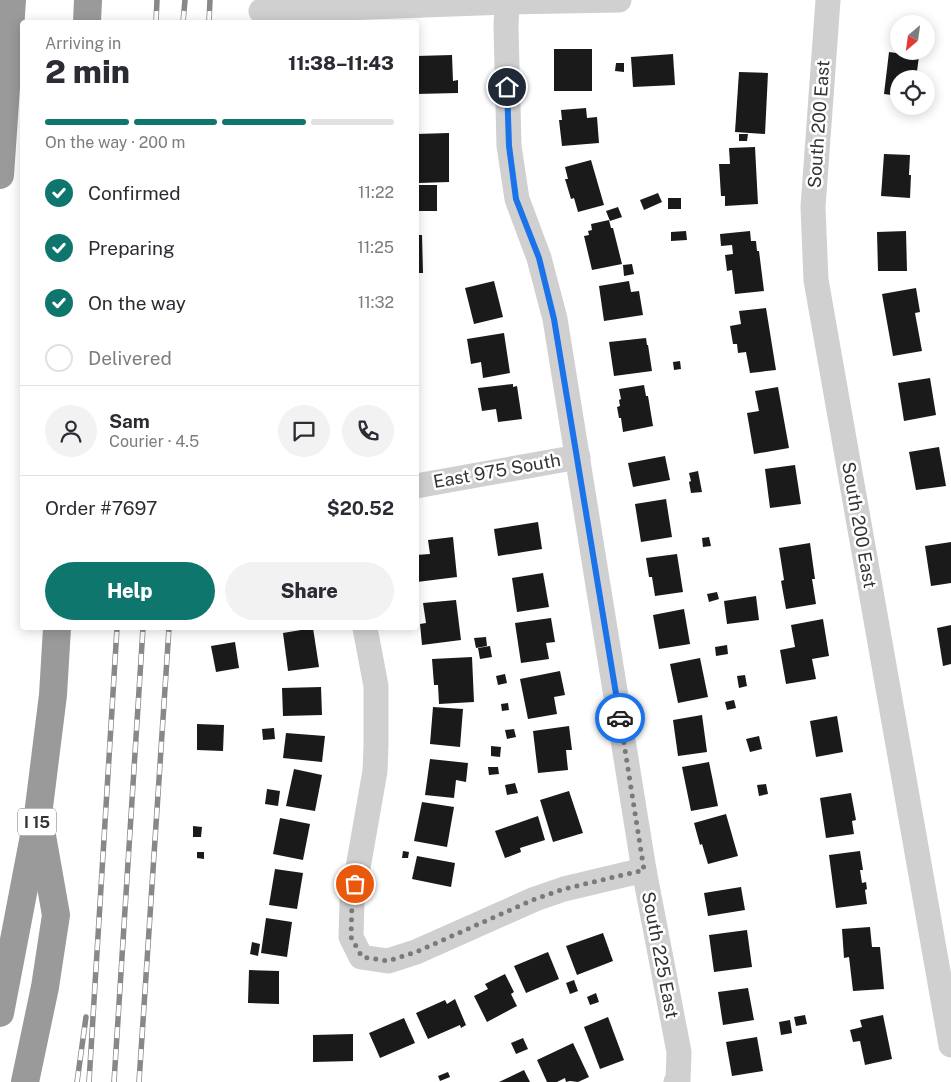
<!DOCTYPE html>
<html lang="en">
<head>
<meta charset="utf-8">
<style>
  :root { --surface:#fff; --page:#f2f2f3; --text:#2b2b33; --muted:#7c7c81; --line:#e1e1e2; --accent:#0f766e }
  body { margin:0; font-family:"Public Sans",sans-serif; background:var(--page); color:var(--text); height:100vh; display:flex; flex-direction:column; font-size:19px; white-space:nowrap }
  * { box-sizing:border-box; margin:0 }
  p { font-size:16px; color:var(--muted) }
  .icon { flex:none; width:28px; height:28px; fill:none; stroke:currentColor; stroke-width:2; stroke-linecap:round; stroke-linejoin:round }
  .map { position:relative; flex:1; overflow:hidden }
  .details { position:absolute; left:20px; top:20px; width:399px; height:610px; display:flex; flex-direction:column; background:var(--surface); border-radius:5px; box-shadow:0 2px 12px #0003 }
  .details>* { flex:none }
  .needle { width:32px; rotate:209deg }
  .tools { position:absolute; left:890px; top:15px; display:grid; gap:10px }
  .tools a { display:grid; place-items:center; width:45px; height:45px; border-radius:50%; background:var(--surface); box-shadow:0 2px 12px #0003; font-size:25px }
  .pin { position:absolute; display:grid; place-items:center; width:42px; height:42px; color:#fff; margin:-21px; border:2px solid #fff; border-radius:50%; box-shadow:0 1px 5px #0007 }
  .courier { position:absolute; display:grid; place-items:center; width:50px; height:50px; margin:-25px; border:4px solid #1a73e8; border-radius:50%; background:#fff; color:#222; box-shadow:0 1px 6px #0007 }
  .head em { font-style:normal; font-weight:800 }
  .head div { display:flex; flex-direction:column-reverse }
  .head { display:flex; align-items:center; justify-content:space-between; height:85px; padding:0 25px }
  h1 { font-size:32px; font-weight:800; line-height:38px }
  .bar { display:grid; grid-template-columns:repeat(4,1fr); gap:8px 5px; align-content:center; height:60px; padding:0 25px }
  .bar i { height:6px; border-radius:4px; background:var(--line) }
  .bar .current { background:var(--accent) }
  .bar p { grid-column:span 4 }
  .line { display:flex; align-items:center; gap:12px; padding:0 25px; border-top:1px solid var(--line) }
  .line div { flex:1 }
  .round { display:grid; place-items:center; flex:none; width:52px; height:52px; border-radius:26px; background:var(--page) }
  ol { padding:0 25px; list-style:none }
  li { display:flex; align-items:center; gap:15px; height:55px }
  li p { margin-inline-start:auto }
  li .icon { padding:5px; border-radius:50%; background:var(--accent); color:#fff; stroke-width:4 }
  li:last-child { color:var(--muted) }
  li i { width:28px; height:28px; border:2px solid var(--line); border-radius:50% }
  .action { display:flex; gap:10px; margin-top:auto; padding:10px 25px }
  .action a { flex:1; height:58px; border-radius:30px; background:var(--accent); color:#fff; font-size:20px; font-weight:800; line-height:58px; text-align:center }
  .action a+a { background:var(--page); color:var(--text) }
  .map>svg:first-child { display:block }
  .building { fill:#1a1a1a }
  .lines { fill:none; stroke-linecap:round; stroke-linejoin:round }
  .minor { stroke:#d0d0d0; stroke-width:25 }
  .motorway { stroke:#9a9a9a; stroke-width:28 }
  .rail-casing { stroke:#888; stroke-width:5.5 }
  .rail { stroke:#fff; stroke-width:4; stroke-dasharray:11; stroke-linecap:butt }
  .done { stroke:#7a7a7a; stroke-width:5; stroke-dasharray:0 9 }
  .route { stroke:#1a73e8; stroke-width:6 }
  .labels { text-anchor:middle; stroke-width:5; stroke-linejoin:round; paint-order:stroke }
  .shield { fill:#fff; stroke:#707070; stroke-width:1 }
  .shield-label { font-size:16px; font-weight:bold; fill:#333 }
  .street-label { font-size:18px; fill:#333; stroke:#fff }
</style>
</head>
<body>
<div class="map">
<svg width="951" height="1082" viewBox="0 0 951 1082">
  <rect width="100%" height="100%" fill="#fff"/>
  <g class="building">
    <rect x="554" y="49" width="38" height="42"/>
    <polygon points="889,52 919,56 916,79 899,79 899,96 884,94"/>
    <polygon points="673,54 675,85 633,87 631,57"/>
    <polygon points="452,55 453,81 458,80 458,93 416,94 416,56"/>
    <polygon points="616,63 624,63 624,72 615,71"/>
    <polygon points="739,72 768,73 765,134 735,132"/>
    <polygon points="586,108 587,118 597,117 599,143 562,146 559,120 562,120 561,110"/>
    <polygon points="449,133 449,182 419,183 419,173 416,173 416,134"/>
    <polygon points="739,134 748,134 747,141 739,141"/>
    <polygon points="755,147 758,204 725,206 725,196 721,196 719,164 730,164 729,148"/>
    <polygon points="884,154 910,155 909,175 911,175 910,198 881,196"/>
    <polygon points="591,160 604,205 578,212 574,198 571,199 565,179 568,179 565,167"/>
    <rect x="416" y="185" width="21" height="26"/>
    <polygon points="658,193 662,202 644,210 640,200"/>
    <rect x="668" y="198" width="13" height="11"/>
    <polygon points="618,207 622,217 610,221 606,211"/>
    <polygon points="609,220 611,228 613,228 622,264 592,270 584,236 589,235 588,231 592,230 591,224"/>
    <polygon points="686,231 687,240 671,241 671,232"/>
    <polygon points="750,231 751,241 756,241 757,251 759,251 764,291 735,294 732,270 727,271 725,255 733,254 732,245 721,246 720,234"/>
    <polygon points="906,231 907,271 878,271 877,232"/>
    <polygon points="416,235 422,235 423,273 416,273"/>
    <polygon points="632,264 634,274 624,276 623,265"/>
    <polygon points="494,281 503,317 474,324 465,288"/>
    <polygon points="629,281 631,292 639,291 643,315 604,321 599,286"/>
    <polygon points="916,288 920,312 915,313 922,351 893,356 882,294"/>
    <polygon points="766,308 776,370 750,373 746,352 738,353 737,344 733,344 730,326 741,324 739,311"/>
    <polygon points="504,333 510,373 483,378 481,362 471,364 467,339"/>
    <polygon points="646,338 647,345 648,345 652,371 614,376 609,342"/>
    <polygon points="680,361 681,369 674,370 673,362"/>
    <polygon points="930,378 936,415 904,421 898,383"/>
    <polygon points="513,384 513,387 517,386 522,419 498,422 496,409 482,411 478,388"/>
    <polygon points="644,385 646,396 648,396 653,426 623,432 621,418 619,418 617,407 620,406 619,400 621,399 619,389"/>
    <polygon points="778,387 789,448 754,454 747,413 759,411 755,391"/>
    <polygon points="939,447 946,486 916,490 909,452"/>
    <polygon points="665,456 670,480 633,487 628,463"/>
    <polygon points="795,465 801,504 770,508 765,469"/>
    <polygon points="698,471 702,492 691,493 689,482 691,481 689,473"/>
    <polygon points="666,499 672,537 641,542 635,504"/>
    <polygon points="538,522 542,549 498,556 494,529"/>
    <polygon points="453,537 457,577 417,582 416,555 430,554 428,540"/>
    <polygon points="709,537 711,546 703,547 702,538"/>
    <polygon points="951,542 951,583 931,586 925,546"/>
    <polygon points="810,543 815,579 812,579 816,604 786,609 781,581 784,580 779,548"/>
    <polygon points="677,554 683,592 655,596 652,577 649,577 646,558"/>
    <polygon points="543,573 549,607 517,612 512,578"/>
    <polygon points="717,592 719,599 709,602 707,594"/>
    <polygon points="756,596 759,620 727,624 724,601"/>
    <polygon points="456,600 461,640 422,645 420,624 426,623 423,603"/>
    <polygon points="684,609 690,644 659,649 653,615"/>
    <polygon points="551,618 555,642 546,643 549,659 521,663 515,623"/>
    <polygon points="823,619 829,656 812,659 816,679 786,684 780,650 795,647 791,625"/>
    <polygon points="951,625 951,664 943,666 937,628"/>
    <polygon points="313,628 319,667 288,671 283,633"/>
    <polygon points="486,637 487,646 476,648 474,638"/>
    <polygon points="235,642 239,668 216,672 211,646"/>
    <polygon points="727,645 728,654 716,656 715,647"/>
    <polygon points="490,646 492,657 480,659 478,648"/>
    <polygon points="472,657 474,702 439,704 438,685 434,685 432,659"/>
    <polygon points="700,658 708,697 678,703 670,664"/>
    <polygon points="560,671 565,695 554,697 557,714 528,719 520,679"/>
    <polygon points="505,674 507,683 498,685 496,676"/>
    <polygon points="745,675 747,686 739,688 737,676"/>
    <polygon points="321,687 322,715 283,716 282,688"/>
    <polygon points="734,700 736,708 727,710 725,702"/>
    <polygon points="508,703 509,710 502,711 501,704"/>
    <polygon points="433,707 463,709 460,747 430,744"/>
    <polygon points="702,715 707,752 678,756 673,720"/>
    <polygon points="837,716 843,752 816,757 810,721"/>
    <polygon points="197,724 224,725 223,751 197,750"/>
    <polygon points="569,726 572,750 566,750 568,770 538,773 533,731"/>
    <polygon points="274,728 275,739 263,740 262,729"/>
    <polygon points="514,729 516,737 507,739 505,730"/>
    <polygon points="286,733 325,736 322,762 283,758"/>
    <polygon points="759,736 762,749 750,752 746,739"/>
    <polygon points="491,746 501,747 500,757 491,756"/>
    <polygon points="430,759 468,763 466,782 456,780 454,798 425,795"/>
    <polygon points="709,762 718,806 691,811 682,767"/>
    <polygon points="488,767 498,767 499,774 489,775"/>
    <polygon points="294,769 322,775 315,811 286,806"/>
    <polygon points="515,783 518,793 507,795 505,785"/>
    <polygon points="766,784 768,794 759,796 757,785"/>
    <polygon points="267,789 280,791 278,806 265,804"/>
    <polygon points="569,791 583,833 553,842 540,800"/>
    <polygon points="851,793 856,820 852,821 854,834 826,838 820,798"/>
    <polygon points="422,802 454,807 447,847 414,841"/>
    <polygon points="726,814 738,856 708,864 702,844 700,845 694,823"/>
    <polygon points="538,816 545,840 520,848 521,852 505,858 495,831"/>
    <polygon points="280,818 310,824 303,860 273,854"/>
    <polygon points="193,826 202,827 201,837 193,837"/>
    <polygon points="403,851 409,852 408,858 402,858"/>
    <polygon points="860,851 863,870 860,870 862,883 866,882 867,889 865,890 867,904 836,908 829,855"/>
    <polygon points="197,852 204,852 204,859 197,858"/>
    <polygon points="417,856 455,863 451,887 412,879"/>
    <polygon points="275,869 303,873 297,909 269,905"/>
    <polygon points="741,887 745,910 708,916 704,893"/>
    <polygon points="266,918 292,922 287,957 261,953"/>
    <polygon points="870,927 872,947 880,947 884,989 853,991 849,957 844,958 842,929"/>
    <polygon points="747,930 752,967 714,972 709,935"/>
    <polygon points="603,933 613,961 577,975 566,946"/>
    <polygon points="252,942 260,944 258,956 250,954"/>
    <polygon points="548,952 559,979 526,993 514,966"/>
    <polygon points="249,970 279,971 279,1004 248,1003"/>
    <polygon points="505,974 514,992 511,994 517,1006 487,1022 474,996 488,989 485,984"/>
    <polygon points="574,980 578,991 570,994 566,983"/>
    <polygon points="748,988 754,1020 723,1025 718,992"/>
    <polygon points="596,993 599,1002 590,1005 587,997"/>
    <polygon points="455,999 466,1025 461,1028 460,1025 428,1039 416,1013 445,1000 447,1004"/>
    <polygon points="805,1015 807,1024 796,1026 794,1017"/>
    <polygon points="883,1015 892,1059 865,1065 860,1041 853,1042 850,1030 862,1027 860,1020"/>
    <polygon points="608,1017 624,1060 600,1069 584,1027"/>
    <polygon points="404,1018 415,1043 380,1058 369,1033"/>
    <polygon points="790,1020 792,1033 781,1035 779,1022"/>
    <polygon points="353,1034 353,1061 313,1062 313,1035"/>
    <polygon points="757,1037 763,1071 732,1076 726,1042"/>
    <polygon points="523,1038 528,1049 516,1054 511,1043"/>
    <polygon points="573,1043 589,1077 578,1082 570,1081 566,1082 565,1078 557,1082 547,1082 537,1060"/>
    <polygon points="524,1070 530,1082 499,1082"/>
    <polygon points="448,1072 450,1077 440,1081 438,1076"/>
  </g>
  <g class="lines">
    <g class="minor">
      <polyline points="828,0 813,207 816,280 951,1045"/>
      <polyline points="507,2 506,27 509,146 517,199 539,258 555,319 644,870 679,1052 678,1081 676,1082"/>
      <polyline points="261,11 507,2 619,0"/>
      <polyline points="416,486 578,457"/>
      <polyline points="365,628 376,686 376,746 375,771 352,902 351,937 361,957 388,961 416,952 535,899 564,889 644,870"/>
    </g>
    <g class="motorway">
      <polyline points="87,22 88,0"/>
      <polyline points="0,175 12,0"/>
      <polyline points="0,1013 38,815 53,695 57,628"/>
      <polyline points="25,1082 45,987 56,915 41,830"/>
    </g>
    <defs>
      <g id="rail">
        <polyline points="156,22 157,0"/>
        <polyline points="183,22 185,0"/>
        <polyline points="209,22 210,0"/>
        <polyline points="77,1082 86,1017"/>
        <polyline points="89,1082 117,628"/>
        <polyline points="114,1082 143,628"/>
        <polyline points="139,1082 169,628"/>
      </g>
    </defs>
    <use href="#rail" class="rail-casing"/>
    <use href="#rail" class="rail"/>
  </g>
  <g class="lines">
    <polyline class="done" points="355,884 352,902 351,937 362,957 388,961 416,952 535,899 564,889 644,870 620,718"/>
    <polyline class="route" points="507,87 509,146 516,199 539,258 554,319 620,718"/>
  </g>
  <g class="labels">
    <rect class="shield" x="18" y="808.5" width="38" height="27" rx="4"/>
    <g class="shield-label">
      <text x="37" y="828">I 15</text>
    </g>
    <g class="street-label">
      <text transform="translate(819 124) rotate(-86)" y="6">South 200 East</text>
      <text transform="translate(497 471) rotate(-10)" y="6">East 975 South</text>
      <text transform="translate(859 525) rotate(80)" y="6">South 200 East</text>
      <text transform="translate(660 955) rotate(79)" y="6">South 225 East</text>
    </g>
  </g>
</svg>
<div class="tools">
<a><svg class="needle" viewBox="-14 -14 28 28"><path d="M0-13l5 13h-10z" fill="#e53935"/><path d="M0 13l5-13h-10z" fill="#7c7c81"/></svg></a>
<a><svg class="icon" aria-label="locate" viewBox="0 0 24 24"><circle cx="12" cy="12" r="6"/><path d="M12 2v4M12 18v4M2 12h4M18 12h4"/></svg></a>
</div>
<div class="pin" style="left:355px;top:884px;background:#ea580c"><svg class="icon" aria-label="bag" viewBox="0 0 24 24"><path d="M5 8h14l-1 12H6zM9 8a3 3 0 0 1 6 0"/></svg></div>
<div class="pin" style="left:507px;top:87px;background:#1f2937"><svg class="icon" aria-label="home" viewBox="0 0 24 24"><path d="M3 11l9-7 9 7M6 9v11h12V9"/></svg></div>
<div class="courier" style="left:620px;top:718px"><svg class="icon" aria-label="car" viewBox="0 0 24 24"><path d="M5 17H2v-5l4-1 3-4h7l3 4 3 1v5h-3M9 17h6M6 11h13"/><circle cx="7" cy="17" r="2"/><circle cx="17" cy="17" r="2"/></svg></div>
<section class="details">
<div class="head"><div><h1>2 min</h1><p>Arriving in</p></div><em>11:38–11:43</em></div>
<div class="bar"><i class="current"></i><i class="current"></i><i class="current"></i><i></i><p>On the way · 200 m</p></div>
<ol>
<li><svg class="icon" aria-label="check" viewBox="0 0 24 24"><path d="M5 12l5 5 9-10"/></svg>Confirmed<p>11:22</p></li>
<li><svg class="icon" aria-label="check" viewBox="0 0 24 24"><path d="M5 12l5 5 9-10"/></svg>Preparing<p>11:25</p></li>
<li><svg class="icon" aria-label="check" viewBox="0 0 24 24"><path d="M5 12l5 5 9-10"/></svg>On the way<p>11:32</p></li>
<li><i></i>Delivered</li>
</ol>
<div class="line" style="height:90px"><a class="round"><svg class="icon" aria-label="person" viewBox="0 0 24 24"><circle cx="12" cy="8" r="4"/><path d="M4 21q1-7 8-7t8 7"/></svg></a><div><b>Sam</b><p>Courier · 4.5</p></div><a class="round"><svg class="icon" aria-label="chat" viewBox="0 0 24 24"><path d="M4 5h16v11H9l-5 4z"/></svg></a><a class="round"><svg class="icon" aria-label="phone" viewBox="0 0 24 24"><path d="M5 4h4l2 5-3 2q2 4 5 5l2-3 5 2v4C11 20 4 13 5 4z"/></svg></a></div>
<div class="line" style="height:65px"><div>Order #7697</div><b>$20.52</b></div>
<div class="action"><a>Help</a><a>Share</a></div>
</section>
</div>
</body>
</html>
